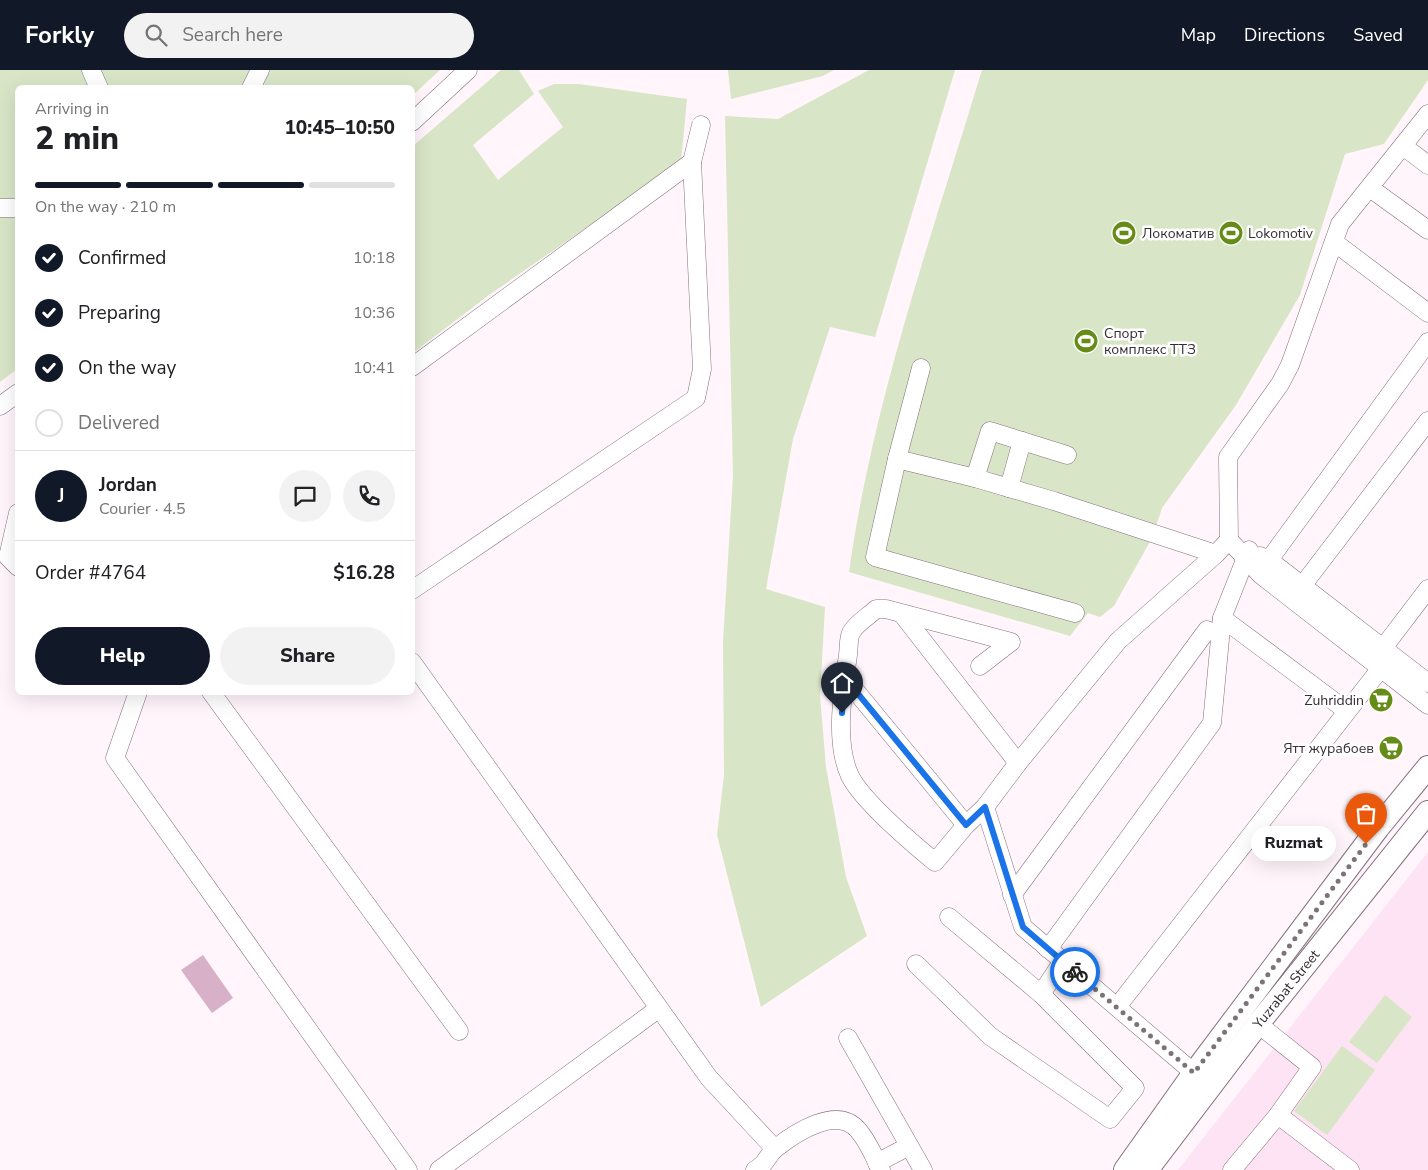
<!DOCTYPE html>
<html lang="en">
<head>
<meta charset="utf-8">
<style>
  :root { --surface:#fff; --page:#f2f2f2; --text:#202124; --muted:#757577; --line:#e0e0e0; --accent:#111827 }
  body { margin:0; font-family:"Nunito Sans",sans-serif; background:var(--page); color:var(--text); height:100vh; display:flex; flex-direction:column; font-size:19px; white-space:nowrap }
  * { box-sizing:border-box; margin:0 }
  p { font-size:16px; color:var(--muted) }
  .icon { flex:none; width:28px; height:28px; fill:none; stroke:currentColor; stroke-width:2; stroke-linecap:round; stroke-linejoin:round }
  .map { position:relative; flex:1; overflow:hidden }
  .details { position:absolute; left:15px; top:15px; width:400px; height:610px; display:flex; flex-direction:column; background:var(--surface); border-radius:8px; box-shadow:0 5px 20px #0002 }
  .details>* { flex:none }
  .pin { position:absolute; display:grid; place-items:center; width:42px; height:42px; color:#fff; margin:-51px -21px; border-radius:50% 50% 50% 0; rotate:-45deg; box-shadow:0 0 5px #0007 }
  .pin .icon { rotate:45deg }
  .courier { position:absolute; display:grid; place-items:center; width:50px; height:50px; margin:-25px; border:4px solid #1a73e8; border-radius:50%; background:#fff; color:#222; box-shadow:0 1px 6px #0007 }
  .bubble { position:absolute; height:35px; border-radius:18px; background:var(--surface); box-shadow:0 5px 20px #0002; font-size:16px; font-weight:800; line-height:35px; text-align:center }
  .head em { font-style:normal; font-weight:800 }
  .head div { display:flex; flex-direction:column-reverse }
  .head { display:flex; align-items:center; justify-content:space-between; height:85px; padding:0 20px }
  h1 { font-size:32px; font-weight:800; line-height:38px }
  .bar { display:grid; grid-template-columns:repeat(4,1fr); gap:8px 5px; align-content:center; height:60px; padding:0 20px }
  .bar i { height:6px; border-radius:4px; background:var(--line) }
  .bar .current { background:var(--accent) }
  .bar p { grid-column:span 4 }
  .line { display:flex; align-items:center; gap:12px; padding:0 20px; border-top:1px solid var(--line) }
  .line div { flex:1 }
  .round { display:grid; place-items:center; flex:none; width:52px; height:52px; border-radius:26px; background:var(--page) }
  ol { padding:0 20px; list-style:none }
  li { display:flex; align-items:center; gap:15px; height:55px }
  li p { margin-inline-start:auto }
  li .icon { padding:5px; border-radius:50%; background:var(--accent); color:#fff; stroke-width:4 }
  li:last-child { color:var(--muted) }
  li i { width:28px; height:28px; border:2px solid var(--line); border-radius:50% }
  .cta { display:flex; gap:10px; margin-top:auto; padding:10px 20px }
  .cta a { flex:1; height:58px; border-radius:30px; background:var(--accent); color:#fff; font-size:20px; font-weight:800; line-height:58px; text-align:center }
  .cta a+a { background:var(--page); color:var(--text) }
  header { display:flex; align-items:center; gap:30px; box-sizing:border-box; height:70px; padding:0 25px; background:var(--accent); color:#fff }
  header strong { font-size:24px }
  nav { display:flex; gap:28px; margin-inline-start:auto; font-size:18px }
  .search { width:350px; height:45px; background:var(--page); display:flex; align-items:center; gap:12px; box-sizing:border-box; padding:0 18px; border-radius:28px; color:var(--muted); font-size:19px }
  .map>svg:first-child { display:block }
  .built { fill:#fde3f3 }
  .green { fill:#d8e6c7 }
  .water { fill:#d8b0c8 }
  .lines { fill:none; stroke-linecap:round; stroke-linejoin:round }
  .minor-casing { stroke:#86707e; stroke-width:19 }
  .major-casing { stroke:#86707e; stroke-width:24 }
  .minor { stroke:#fff; stroke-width:18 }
  .major { stroke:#fff; stroke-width:22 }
  .done { stroke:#7c7379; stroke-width:5; stroke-dasharray:0 9 }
  .route { stroke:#1a73e8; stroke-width:6 }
  .labels { text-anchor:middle; stroke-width:5; stroke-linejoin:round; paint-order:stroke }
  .poi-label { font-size:14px; fill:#362d33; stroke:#fff; text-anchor:start }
  .street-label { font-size:14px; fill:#362d33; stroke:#fff }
</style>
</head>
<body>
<header>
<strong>Forkly</strong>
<div class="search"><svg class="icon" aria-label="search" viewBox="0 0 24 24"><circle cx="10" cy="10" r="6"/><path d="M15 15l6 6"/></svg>Search here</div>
<nav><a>Map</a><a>Directions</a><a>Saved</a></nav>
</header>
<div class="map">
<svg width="1428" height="1100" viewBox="0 0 1428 1100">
  <rect width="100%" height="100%" fill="#fff5fb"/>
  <polygon class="built" points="1428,782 1428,1100 1178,1100"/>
  <g class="green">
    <polygon points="0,0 440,0 413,25 412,18 18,18 17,299 0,312"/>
    <polygon points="501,0 519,0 534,24 473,75 498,110 563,57 538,21 554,14 579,14 687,29 681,92 489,225 413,283 413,76"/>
    <polygon points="728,0 834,0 823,6 731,29"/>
    <polygon points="869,0 955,0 875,267 830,257 793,369 766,519 825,537 820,626 826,697 846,807 867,866 761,937 717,765 724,705 723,572 733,406 725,46 778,49"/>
    <path d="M982,0H1428V10L1384,74L1345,84L1300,225L1236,335L1162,438L1152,468L1114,536L1100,547L1088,543L1070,566L849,502C873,331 932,165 982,0Z"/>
    <polygon points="1385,925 1412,947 1377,993 1349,972"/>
    <polygon points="1342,976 1375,1000 1327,1065 1294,1041"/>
  </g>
  <polygon class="water" points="203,885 233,928 212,943 181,900"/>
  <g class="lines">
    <defs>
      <g id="minor">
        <polyline points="91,0 99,18"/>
        <polyline points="251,18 260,0"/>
        <polyline points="1428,44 1340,154 1290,295 1280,314 1228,387 1229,470 1261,505 1428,635"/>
        <polyline points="412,52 468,0"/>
        <polyline points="1403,76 1428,95"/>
        <polyline points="1370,118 1428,160"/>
        <polyline points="0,138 18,138"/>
        <polyline points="1334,172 1428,243"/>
        <polyline points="412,297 692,92"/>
        <polyline points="0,336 18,323"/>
        <polyline points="1067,385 990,361 975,408 1054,431 1216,484"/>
        <polyline points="897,389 921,298"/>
        <polyline points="975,408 897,389 875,487 1075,543"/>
        <polyline points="1009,418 1022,371"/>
        <polyline points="18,443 8,487 18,497"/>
        <polyline points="1260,486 1269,490 1428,613"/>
        <polyline points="1269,490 1428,272"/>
        <polyline points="1302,516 1428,351"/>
        <polyline points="412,520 696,328 702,299 692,92 701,55"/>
        <polyline points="902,544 1018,693"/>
        <polyline points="1222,548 1347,641"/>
        <polyline points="1383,578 1428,519"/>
        <polyline points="412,592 709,1008 775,1079"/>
        <path d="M980,596L1011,572L886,539H876C869,546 855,554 851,563C848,569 849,579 848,585C843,621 834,672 850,706C863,732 912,773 935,792L966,755L985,737"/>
        <polyline points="845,608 966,755"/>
        <polyline points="138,622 115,688 408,1100"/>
        <polyline points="211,622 459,961"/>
        <polyline points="1012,825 1207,560"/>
        <polyline points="1048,879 1212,653 1222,548 1249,480"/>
        <polyline points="916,894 990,966 1110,1049 1135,1018 1041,924 949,847"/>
        <polyline points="1041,924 1063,891"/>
        <polyline points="1117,937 1381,598"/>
        <polyline points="848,968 923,1100"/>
        <polyline points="1194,1003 1023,857 985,737 1018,693 1118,571 1216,484 1229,470"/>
        <polyline points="1278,1045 1350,1100"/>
        <polyline points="877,1093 909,1076"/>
        <polyline points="439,1100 658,939"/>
        <path d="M755,1100C768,1093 766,1086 776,1078C795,1063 837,1035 858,1060C868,1071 874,1087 881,1100"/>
        <polyline points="1232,1100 1278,1045 1312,997 1258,954"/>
      </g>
      <g id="major">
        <polyline points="1125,1100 1194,1003 1378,758 1428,697"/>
        <polyline points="1147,1100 1258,954 1428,742"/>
      </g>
    </defs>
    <use href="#minor" class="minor-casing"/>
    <use href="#major" class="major-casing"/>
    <use href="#minor" class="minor"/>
    <use href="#major" class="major"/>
  </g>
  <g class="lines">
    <polyline class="done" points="1075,902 1194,1003 1366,774"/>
    <polyline class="route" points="842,643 845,608 966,755 985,737 1023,857 1075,902"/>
  </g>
  <defs>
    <symbol id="stadium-disc" viewBox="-11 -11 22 22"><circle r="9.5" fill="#658c17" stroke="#fff"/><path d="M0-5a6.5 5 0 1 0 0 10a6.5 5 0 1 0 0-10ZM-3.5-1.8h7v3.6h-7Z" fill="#fff"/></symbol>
    <symbol id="supermarket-disc" viewBox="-11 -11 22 22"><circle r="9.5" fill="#658c17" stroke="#fff"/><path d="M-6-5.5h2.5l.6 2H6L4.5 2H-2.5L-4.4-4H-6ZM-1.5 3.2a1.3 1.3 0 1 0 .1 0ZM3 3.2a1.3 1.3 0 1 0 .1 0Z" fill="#fff"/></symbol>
  </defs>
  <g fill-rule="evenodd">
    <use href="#stadium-disc" x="1110" y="149" width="28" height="28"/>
    <use href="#stadium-disc" x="1217" y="149" width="28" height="28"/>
    <use href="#stadium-disc" x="1072" y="257" width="28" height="28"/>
    <use href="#supermarket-disc" x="1367" y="616" width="28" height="28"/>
    <use href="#supermarket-disc" x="1377" y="664" width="28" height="28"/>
  </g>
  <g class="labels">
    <g class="poi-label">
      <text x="1142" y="168">Локоматив</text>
      <text x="1248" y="168">Lokomotiv</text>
      <text x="1104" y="268">Спорт<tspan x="1104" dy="16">комплекс ТТЗ</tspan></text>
      <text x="1364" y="635" text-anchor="end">Zuhriddin</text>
      <text x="1374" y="683" text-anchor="end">Ятт журабоев</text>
    </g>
    <g class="street-label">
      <text transform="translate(1286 919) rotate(-51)" y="5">Yuzrabat Street</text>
    </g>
  </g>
</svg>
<div class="pin" style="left:1366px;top:774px;background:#ea580c"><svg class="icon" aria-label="bag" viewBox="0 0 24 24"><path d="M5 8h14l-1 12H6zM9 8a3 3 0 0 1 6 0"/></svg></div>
<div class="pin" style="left:842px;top:643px;background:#1f2937"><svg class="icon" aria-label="home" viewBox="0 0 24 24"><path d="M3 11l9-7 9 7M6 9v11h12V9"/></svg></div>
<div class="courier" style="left:1075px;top:902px"><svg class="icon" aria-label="bike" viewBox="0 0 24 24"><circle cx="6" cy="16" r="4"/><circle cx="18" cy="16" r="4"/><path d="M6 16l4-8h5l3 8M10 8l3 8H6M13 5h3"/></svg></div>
<div class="bubble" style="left:1251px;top:756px;width:85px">Ruzmat</div>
<section class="details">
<div class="head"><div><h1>2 min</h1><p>Arriving in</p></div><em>10:45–10:50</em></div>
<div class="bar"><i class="current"></i><i class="current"></i><i class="current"></i><i></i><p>On the way · 210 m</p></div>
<ol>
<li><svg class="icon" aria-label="check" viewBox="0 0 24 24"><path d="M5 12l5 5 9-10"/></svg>Confirmed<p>10:18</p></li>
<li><svg class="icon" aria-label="check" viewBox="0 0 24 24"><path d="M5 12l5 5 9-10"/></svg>Preparing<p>10:36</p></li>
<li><svg class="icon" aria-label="check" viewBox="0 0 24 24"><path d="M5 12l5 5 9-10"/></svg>On the way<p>10:41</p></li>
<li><i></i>Delivered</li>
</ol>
<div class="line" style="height:90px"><b class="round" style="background:var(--accent);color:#fff">J</b><div><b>Jordan</b><p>Courier · 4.5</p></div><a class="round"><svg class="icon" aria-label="chat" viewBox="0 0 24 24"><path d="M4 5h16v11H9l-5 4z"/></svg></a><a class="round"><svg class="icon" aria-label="phone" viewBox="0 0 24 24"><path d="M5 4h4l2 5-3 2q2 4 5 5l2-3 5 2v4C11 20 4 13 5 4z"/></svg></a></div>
<div class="line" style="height:65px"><div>Order #4764</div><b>$16.28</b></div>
<div class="cta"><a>Help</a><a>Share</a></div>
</section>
</div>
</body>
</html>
